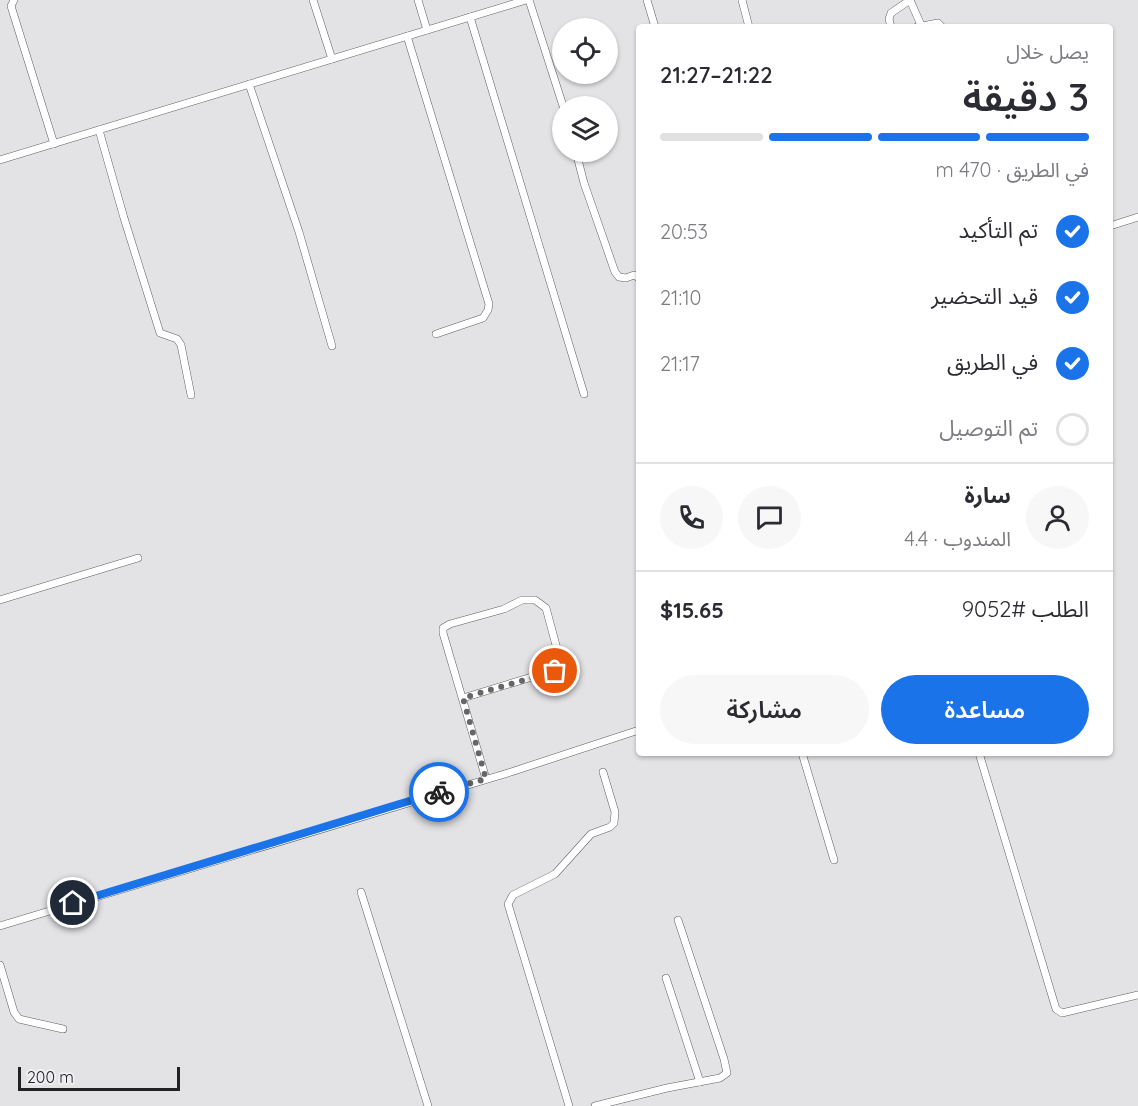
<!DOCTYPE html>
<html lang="ar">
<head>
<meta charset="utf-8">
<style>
  :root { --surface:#fff; --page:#f7f7f7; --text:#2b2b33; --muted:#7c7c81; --line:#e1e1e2; --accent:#1a73e8 }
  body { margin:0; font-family:Quicksand,"Noto Sans Arabic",sans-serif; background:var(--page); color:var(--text); direction:rtl; height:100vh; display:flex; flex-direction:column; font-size:22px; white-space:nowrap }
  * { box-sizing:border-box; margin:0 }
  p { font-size:20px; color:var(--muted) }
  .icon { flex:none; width:33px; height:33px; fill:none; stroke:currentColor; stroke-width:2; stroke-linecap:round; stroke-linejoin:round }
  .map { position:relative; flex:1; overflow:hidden; direction:ltr }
  .sheet { position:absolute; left:636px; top:24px; width:477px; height:732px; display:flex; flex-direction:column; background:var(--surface); border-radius:6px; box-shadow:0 2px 4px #0004; direction:rtl }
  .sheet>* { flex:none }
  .fabs { position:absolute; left:552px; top:18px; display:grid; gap:12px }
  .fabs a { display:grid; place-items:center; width:66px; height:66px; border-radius:50%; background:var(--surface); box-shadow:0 2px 4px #0004; font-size:30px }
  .scale { position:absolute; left:18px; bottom:15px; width:162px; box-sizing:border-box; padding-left:6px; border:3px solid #222223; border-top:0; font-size:16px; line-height:21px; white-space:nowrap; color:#222223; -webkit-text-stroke:4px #f0f0f4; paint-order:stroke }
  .pin { position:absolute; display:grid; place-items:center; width:51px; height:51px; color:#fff; margin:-26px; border:3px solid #fff; border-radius:50%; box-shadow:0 2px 6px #0007 }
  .courier { position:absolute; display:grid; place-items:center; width:60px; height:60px; margin:-30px; border:4px solid #1a73e8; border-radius:50%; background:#fff; color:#222; box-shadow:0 2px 8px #0007 }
  .overview em { font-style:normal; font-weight:600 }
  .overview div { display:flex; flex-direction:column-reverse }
  .overview { display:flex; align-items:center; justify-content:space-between; height:102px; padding:0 24px }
  h1 { font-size:39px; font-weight:600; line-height:45px }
  .bar { display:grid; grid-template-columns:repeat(4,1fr); gap:9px 6px; align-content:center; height:72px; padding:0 24px }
  .bar i { height:8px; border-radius:4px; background:var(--line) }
  .bar .selected { background:var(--accent) }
  .bar p { grid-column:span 4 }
  .line { display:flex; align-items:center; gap:15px; padding:0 24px; border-top:2px solid var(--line) }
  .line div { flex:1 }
  .round { display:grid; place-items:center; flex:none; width:63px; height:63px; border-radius:32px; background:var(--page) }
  ol { padding:0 24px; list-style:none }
  li { display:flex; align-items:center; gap:18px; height:66px }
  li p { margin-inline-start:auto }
  li .icon { padding:6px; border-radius:50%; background:var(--accent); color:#fff; stroke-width:4 }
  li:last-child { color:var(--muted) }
  li i { width:33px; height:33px; border:3px solid var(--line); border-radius:50% }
  .cta { display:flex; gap:12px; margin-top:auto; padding:12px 24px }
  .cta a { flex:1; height:69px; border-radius:36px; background:var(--accent); color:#fff; font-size:24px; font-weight:600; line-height:69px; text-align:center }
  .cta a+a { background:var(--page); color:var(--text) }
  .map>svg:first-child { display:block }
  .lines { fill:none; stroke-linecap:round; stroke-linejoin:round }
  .minor-casing { stroke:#5e5f62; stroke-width:8 }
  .minor { stroke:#fff; stroke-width:7 }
  .done { stroke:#666667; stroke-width:6; stroke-dasharray:0 10.8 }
  .route { stroke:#1a73e8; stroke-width:8 }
</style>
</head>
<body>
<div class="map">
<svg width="1138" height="1106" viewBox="0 0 1138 1106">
  <rect width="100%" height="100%" fill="#e3e3e6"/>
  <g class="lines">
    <defs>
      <g id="minor">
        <polyline points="14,0 11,6 54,144"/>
        <polyline points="313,0 332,59"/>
        <polyline points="418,0 427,30"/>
        <polyline points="529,0 563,106"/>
        <polyline points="647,0 655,27"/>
        <polyline points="742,0 749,27"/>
        <polyline points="910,0 921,25"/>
        <polyline points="470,17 584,394"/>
        <polyline points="891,27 889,19 891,13 910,0"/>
        <polyline points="917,27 938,23 942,27"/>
        <polyline points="407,36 489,304 488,310 483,318 436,334"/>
        <polyline points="249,84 299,232 332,346"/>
        <polyline points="99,130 124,218 160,333 177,339 181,345 191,395"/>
        <polyline points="576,152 584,183 615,272 619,277 626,278 634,275 639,278"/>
        <polyline points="0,160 526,0"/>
        <polyline points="1110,226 1138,217"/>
        <polyline points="0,600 138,558"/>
        <polyline points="463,698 558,669 560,660 546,608 535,600 522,600 504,609 450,624 443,628 443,633 486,779"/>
        <polyline points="802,753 834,860"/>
        <polyline points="979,753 1056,1009 1062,1013 1138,995"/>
        <polyline points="361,892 428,1106"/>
        <polyline points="0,926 511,772 639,730"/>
        <polyline points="0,965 14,1012 19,1019 63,1029"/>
        <polyline points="666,978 700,1082"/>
        <polyline points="569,1106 508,904 513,895 555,874 591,834 610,827 614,823 615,812 603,772"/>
        <polyline points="595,1106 667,1088 720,1078 727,1073 724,1059 678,920"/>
      </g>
    </defs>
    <use href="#minor" class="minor-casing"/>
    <use href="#minor" class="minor"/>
  </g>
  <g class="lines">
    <polyline class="done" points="439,792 486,779 463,698 555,671"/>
    <polyline class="route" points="73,903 439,792"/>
  </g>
</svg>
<div class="fabs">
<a><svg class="icon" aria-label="locate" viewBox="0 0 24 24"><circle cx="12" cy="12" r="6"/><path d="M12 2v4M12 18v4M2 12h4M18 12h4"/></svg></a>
<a><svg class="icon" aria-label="layers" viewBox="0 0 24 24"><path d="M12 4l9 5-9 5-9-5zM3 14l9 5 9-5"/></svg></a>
</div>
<div class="scale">200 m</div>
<div class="pin" style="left:555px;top:671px;background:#ea580c"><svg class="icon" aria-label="bag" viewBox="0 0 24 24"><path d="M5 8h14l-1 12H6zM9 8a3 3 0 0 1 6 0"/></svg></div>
<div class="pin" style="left:73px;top:903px;background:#1f2937"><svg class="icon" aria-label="home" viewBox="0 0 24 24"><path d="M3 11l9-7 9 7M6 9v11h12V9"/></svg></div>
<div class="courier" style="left:439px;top:792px"><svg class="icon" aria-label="bike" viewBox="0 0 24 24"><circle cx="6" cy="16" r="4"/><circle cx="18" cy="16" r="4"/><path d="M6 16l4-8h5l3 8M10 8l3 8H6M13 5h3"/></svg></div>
<section class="sheet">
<div class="overview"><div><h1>3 دقيقة</h1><p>يصل خلال</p></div><em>21:22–21:27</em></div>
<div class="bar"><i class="selected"></i><i class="selected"></i><i class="selected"></i><i></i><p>في الطريق · 470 m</p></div>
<ol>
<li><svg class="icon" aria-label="check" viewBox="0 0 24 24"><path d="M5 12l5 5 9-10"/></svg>تم التأكيد<p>20:53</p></li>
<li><svg class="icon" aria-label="check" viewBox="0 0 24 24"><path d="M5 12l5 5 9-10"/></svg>قيد التحضير<p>21:10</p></li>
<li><svg class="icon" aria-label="check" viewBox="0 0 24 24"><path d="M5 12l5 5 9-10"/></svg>في الطريق<p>21:17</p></li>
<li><i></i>تم التوصيل</li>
</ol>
<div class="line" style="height:108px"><a class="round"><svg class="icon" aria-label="person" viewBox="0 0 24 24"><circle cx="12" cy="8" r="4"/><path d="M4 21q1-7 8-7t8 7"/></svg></a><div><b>سارة</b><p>المندوب · 4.4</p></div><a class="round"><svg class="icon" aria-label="chat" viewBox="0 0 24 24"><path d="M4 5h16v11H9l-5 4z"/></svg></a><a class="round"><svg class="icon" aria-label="phone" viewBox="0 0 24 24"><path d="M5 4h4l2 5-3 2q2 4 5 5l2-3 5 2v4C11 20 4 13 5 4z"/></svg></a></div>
<div class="line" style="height:78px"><div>الطلب #9052</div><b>$15.65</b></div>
<div class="cta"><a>مساعدة</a><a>مشاركة</a></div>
</section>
</div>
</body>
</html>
